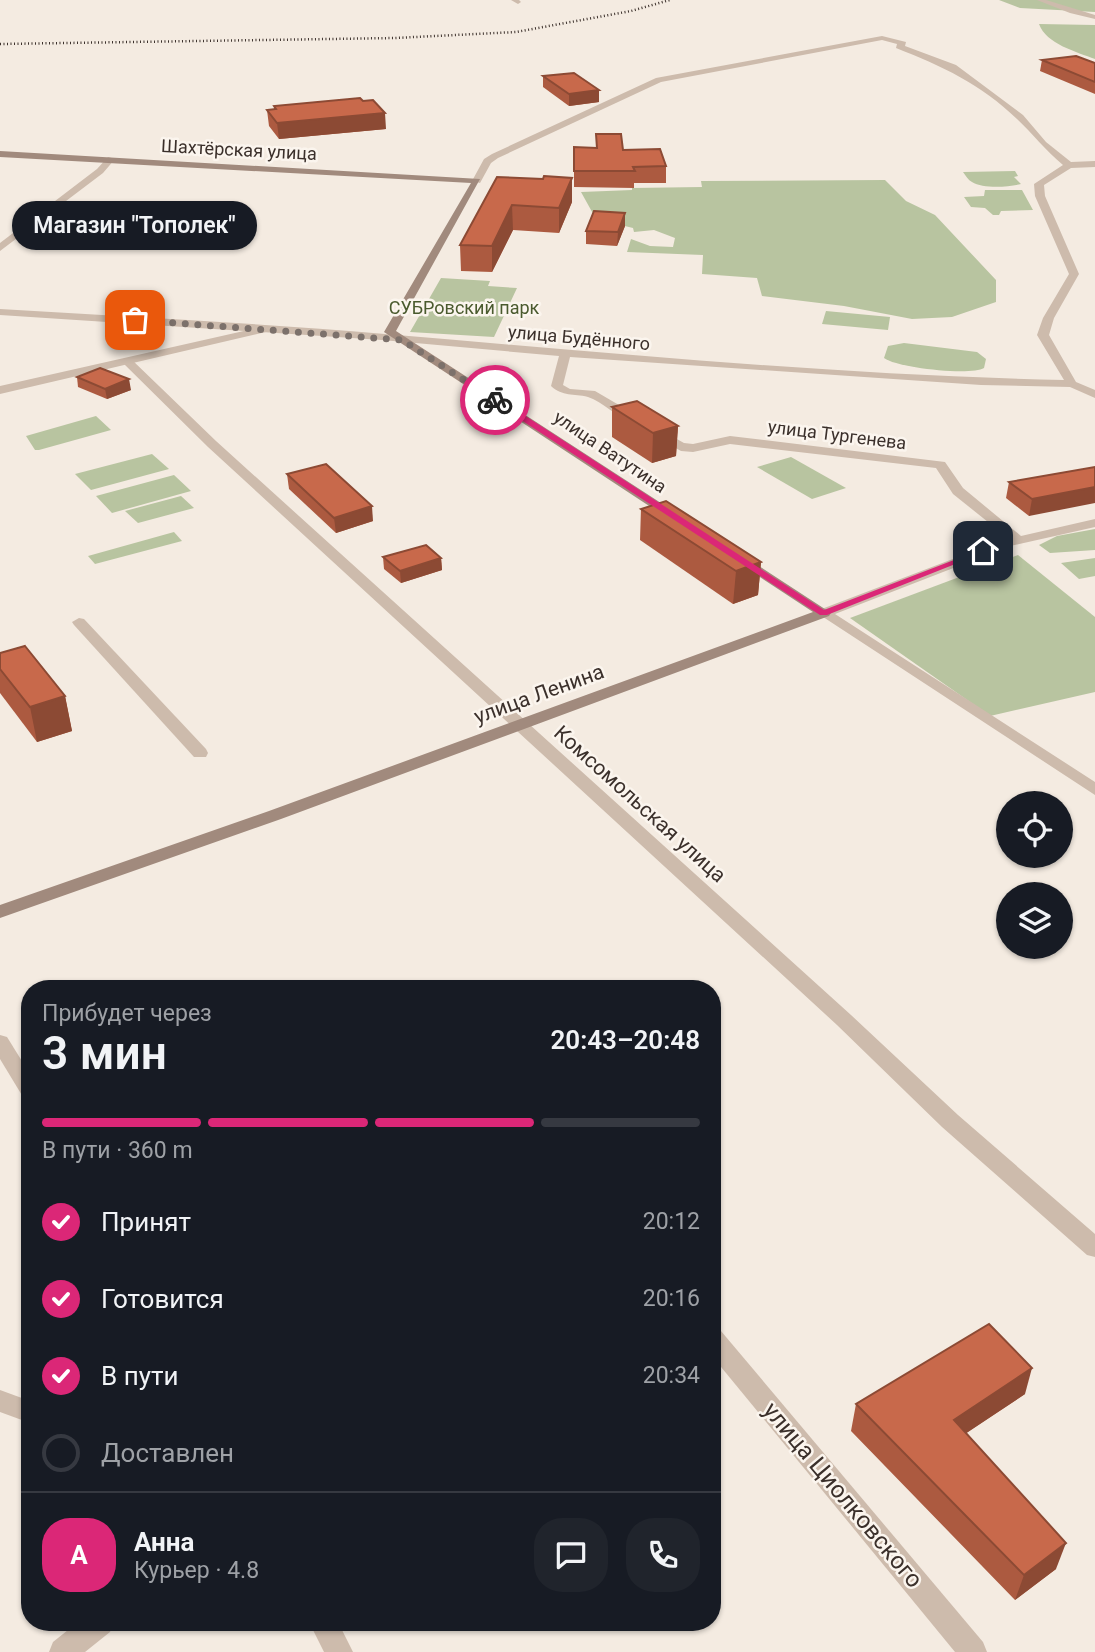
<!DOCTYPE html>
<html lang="ru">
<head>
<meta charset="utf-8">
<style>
  :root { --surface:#171b24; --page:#20242c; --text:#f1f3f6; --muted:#9ea1a6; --line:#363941; --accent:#db2777 }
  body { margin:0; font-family:Roboto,sans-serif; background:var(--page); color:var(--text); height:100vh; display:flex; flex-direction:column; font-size:26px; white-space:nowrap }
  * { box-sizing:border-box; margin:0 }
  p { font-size:23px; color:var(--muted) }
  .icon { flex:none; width:38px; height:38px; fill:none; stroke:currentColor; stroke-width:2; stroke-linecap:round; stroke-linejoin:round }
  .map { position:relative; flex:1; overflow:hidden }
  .panel { position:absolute; left:21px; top:980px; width:700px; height:651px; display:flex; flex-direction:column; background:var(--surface); border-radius:28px; box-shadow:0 2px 5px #0004 }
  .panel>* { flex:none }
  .fabs { position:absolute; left:996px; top:791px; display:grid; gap:14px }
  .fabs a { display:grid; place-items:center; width:77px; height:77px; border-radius:50%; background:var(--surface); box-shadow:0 2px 5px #0004; font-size:35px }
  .pin { position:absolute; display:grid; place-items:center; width:60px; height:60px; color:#fff; margin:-30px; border-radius:14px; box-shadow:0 4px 10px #0006 }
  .courier { position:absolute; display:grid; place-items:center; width:70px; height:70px; margin:-35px; border:5px solid #db2777; border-radius:50%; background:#fff; color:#222; box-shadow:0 2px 9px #0007 }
  .bubble { position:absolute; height:49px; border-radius:24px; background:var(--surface); box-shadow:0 2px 5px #0004; font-size:23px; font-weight:600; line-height:49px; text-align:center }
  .summary em { font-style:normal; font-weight:600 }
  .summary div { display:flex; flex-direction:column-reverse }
  .summary { display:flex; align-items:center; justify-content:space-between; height:119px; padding:0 21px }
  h1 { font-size:46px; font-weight:600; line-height:52px }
  .bar { display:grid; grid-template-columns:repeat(4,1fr); gap:10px 7px; align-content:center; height:84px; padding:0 21px }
  .bar i { height:9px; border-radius:5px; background:var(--line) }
  .bar .active { background:var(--accent) }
  .bar p { grid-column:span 4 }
  .line { display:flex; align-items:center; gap:18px; padding:0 21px; border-top:2px solid var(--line) }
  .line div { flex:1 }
  .round { display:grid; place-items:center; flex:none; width:74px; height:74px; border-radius:28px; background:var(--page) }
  ol { padding:0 21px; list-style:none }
  li { display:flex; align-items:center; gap:21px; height:77px }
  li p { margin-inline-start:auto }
  li .icon { padding:7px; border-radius:50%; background:var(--accent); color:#fff; stroke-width:4 }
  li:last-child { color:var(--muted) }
  li i { width:38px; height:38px; border:4px solid var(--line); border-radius:50% }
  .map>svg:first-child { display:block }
  .green { fill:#b8c4a0 }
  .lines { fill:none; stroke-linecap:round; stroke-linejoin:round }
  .minor { fill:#cdbbac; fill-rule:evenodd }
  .tertiary { fill:#cdbbac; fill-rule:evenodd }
  .secondary { fill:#a18a7d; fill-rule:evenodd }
  .rail { stroke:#3b302b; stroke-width:2.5; stroke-dasharray:1 2.5; stroke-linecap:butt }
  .wall { fill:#ac5a40 }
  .shaded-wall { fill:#8c4a34 }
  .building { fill:#c8694b; stroke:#8c4a34; stroke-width:2 }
  .route { fill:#db2777 }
  .done { stroke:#7c716b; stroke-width:7; stroke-dasharray:0 12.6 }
  .labels { text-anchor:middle; stroke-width:5; stroke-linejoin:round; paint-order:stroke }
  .far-street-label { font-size:18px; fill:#3b302b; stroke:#fbf5ee }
  .far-park-label { font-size:18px; fill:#4a5a2e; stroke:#fbf5ee }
  .street-label { font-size:21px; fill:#3b302b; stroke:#fbf5ee }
  .near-street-label { font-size:24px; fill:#3b302b; stroke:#fbf5ee }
</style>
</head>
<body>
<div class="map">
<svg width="1095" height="1652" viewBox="0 0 1095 1652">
  <rect width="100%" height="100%" fill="#f4ebe1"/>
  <g class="green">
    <polygon points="999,0 1095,0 1095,12 1020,8"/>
    <path d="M1039,24L1095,25V59C1077,52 1046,44 1039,24Z"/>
    <path d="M1015,171L1018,176L1014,177L1021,184C1009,187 983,189 972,182C968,180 966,176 963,172Z"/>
    <polygon points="885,180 906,201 935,215 996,280 996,302 952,317 912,319 844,306 762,296 757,278 702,274 703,255 627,252 631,239 650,246 673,247 675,238 654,230 634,232 633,228 596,219 581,192 632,190 632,188 702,187 701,181"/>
    <polygon points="985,190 1022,190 1033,210 1001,211 999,215 993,215 985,208 971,207 964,197 984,196"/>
    <polygon points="441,278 490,281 488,286 517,288 494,337 410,332"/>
    <polygon points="826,311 890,317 888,330 822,324"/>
    <path d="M904,343L977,352L986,359L984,368C971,376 897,368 884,358L888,346Z"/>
    <polygon points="96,416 111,430 39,450 35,450 26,436"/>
    <polygon points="152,454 169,469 91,490 75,474"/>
    <polygon points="791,457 846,488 812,499 757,467"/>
    <polygon points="174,475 191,491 112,513 96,496"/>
    <polygon points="181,496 194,508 138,523 125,511"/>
    <polygon points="1095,529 1095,550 1050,553 1039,545 1057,536"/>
    <polygon points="174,532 182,541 95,564 88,556"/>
    <polygon points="1018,555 1095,617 1095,692 990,716 850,618"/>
    <polygon points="1095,558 1095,576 1079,579 1061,563"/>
  </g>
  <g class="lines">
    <g class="minor">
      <polygon points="511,0 519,0 521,2 518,4"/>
      <polygon points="1037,0 1046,0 1095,15 1095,19 1070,13"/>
      <path d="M882,36L906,42L905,46L956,65L1023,115L1046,142L1071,162L1095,161V167L1071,168L1044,185L1045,196L1079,274L1054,318L1049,335L1076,382L1095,390V398L1070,387L981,385L570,357L563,385L570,389L595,391L636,415V421L632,422C616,417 603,402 588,397C573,393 563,397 551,386L559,356L382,340L0,315V309C128,317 257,323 385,334C611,353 837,375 1064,380L1037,335L1043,318L1069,274L1035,196L1034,184L1063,165C1046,151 1033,134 1017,119C981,84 942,66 896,48L897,44L882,40L661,82L498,158L491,163L480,183L472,181L484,159L492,154L656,78Z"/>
      <polygon points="123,359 131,359 216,441 851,1015 958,1115 1095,1234 1095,1257 1087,1255 942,1127 837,1025 208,447 123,363"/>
      <polygon points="657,428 684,443 693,444 730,436 945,462 963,488 1021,536 1095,519 1095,527 1010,546 835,614 1095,782 1095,795 817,613 819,610 1008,538 953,494 936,468 730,444 693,452 681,451 653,435 651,432"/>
      <polygon points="79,618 84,619 206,749 208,753 206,757 194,757 74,625 72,622"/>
      <polygon points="0,1035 7,1037 30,1074 30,1100 23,1097 0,1059"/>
      <polygon points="712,1328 721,1331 983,1642 987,1652 955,1652 712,1356"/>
      <polygon points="0,1390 30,1401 30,1423 0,1412"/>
      <polygon points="78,1622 114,1622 110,1632 85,1652 49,1652 53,1642"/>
      <polygon points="309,1622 338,1622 353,1652 324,1652"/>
    </g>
    <g class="tertiary">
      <polygon points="108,157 115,159 103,173 0,251 0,243 97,169"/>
      <polygon points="266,326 271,329 270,331 0,394 0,386"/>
    </g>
    <g class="secondary">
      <polygon points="0,151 480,179 396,331 681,516 674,520 669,519 384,332 471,183 0,157"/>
      <polygon points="742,555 831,613 829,616 281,819 0,918 0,905 269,811 813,612 737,562 735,559"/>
    </g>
    <polyline class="rail" points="0,44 395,38 516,32 631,11 670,0"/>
  </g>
  <g class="wall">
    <polygon points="1042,60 1095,63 1095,94 1040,71"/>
    <polygon points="543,76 599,90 599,102 569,106 543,87"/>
    <polygon points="274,106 386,129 279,139 269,126 267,110 274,109"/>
    <polygon points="596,134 623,150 666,166 666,183 634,183 634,188 574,187 574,147 596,148"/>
    <polygon points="572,178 572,202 559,233 513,230 492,272 461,271 460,245 543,179"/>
    <polygon points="625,226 617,246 586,244 586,231"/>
    <polygon points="77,377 131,390 107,399 78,387"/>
    <polygon points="612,407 678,426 676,456 652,463 612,437"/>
    <polygon points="1095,467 1029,516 1006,498 1009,482"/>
    <polygon points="287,474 373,521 336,533 289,489"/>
    <polygon points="641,509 761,562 758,595 733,604 640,540"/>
    <polygon points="383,557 441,558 442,570 401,583 384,569"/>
    <polygon points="0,653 65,696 72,731 37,742 0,693"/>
    <polygon points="1025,1394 966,1433 1056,1569 1015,1600 851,1431 856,1404"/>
  </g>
  <g class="shaded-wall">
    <polygon points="599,90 599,102 569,106 569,94"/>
    <polygon points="385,113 386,129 279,139 277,123"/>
    <polygon points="572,178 572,202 559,233 559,208"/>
    <polygon points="512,205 513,230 492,272 492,246"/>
    <polygon points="625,213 625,226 617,246 618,232"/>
    <polygon points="129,379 131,390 107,399 105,389"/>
    <polygon points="678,426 676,456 652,463 653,433"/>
    <polygon points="1095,487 1095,503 1029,516 1032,499"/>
    <polygon points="372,506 373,521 336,533 334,518"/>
    <polygon points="441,558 442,570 401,583 400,571"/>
    <polygon points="761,562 758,595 733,604 736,571"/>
    <polygon points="65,696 72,731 37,742 30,707"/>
    <polygon points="1032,1368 1025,1394 947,1446 954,1420"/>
    <polygon points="1066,1543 1056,1569 1015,1600 1024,1575"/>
  </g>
  <g class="building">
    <polygon points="1076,56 1095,63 1095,82 1042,60"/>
    <polygon points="574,73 599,90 569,94 543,76"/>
    <polygon points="360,98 363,101 373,100 385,113 277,123 267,110 276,109 274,106"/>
    <polygon points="596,134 621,134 623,150 660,149 666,166 633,167 635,171 574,171 574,147 597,148"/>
    <polygon points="544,176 572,178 559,208 512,205 492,246 460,245 497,177 543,179"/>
    <polygon points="594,211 625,213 618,232 586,231"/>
    <polygon points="100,368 129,379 105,389 77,377"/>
    <polygon points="637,401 678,426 653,433 612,407"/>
    <polygon points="326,464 372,506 334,518 287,474"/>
    <polygon points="1095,467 1095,487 1032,499 1009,482"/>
    <polygon points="666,501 761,562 736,571 641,509"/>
    <polygon points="426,545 441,558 400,571 383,557"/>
    <polygon points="25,646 65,696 30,707 0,669 0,653"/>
    <polygon points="989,1324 1032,1368 954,1420 1066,1543 1024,1575 856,1404"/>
  </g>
  <polygon class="route" points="492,398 498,398 824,610 980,550 988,551 827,615 820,615 492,401"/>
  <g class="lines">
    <polyline class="done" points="135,320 402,340 495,400"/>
  </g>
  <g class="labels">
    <g class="far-street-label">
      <text transform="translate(239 150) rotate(3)" y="6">Шахтёрская улица</text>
      <text transform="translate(579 338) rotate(5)" y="6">улица Будённого</text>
      <text transform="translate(837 435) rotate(7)" y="6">улица Тургенева</text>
      <text transform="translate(610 452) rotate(34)" y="6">улица Ватутина</text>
    </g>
    <g class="far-park-label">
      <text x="464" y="314">СУБРовский парк</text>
    </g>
    <g class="street-label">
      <text transform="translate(539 694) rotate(-20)" y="7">улица Ленина</text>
      <text transform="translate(640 804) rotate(42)" y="7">Комсомольская улица</text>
    </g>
    <g class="near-street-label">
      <text transform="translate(843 1495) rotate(50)" y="8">улица Циолковского</text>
    </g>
  </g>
</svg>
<div class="fabs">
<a><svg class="icon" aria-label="locate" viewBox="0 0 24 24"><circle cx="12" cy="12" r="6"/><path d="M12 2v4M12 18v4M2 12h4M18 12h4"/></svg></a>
<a><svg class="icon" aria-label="layers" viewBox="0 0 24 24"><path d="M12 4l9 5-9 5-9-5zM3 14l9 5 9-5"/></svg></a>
</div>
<div class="pin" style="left:135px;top:320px;background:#ea580c"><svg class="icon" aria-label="bag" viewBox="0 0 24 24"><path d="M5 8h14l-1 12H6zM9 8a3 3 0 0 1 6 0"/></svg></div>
<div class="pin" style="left:983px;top:551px;background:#1f2937"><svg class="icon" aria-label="home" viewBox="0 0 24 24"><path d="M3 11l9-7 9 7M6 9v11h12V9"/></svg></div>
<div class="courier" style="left:495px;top:400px"><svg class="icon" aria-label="bike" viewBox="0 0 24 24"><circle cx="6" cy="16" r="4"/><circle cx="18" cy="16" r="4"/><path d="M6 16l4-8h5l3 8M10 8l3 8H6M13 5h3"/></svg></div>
<div class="bubble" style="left:12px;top:201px;width:245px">Магазин &quot;Тополек&quot;</div>
<section class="panel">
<div class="summary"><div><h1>3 мин</h1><p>Прибудет через</p></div><em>20:43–20:48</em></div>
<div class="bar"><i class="active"></i><i class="active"></i><i class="active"></i><i></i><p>В пути · 360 m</p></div>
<ol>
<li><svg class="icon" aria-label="check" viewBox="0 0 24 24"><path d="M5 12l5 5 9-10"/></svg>Принят<p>20:12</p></li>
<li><svg class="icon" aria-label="check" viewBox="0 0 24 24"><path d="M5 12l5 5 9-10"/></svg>Готовится<p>20:16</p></li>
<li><svg class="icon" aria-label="check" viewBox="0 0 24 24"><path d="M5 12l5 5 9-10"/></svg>В пути<p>20:34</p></li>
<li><i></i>Доставлен</li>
</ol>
<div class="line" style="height:126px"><b class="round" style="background:var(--accent);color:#fff">А</b><div><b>Анна</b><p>Курьер · 4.8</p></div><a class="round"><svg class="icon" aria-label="chat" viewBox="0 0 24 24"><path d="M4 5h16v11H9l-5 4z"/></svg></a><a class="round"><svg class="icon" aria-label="phone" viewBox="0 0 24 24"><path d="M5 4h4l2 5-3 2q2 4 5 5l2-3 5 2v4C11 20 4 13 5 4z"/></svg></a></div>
</section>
</div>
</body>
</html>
